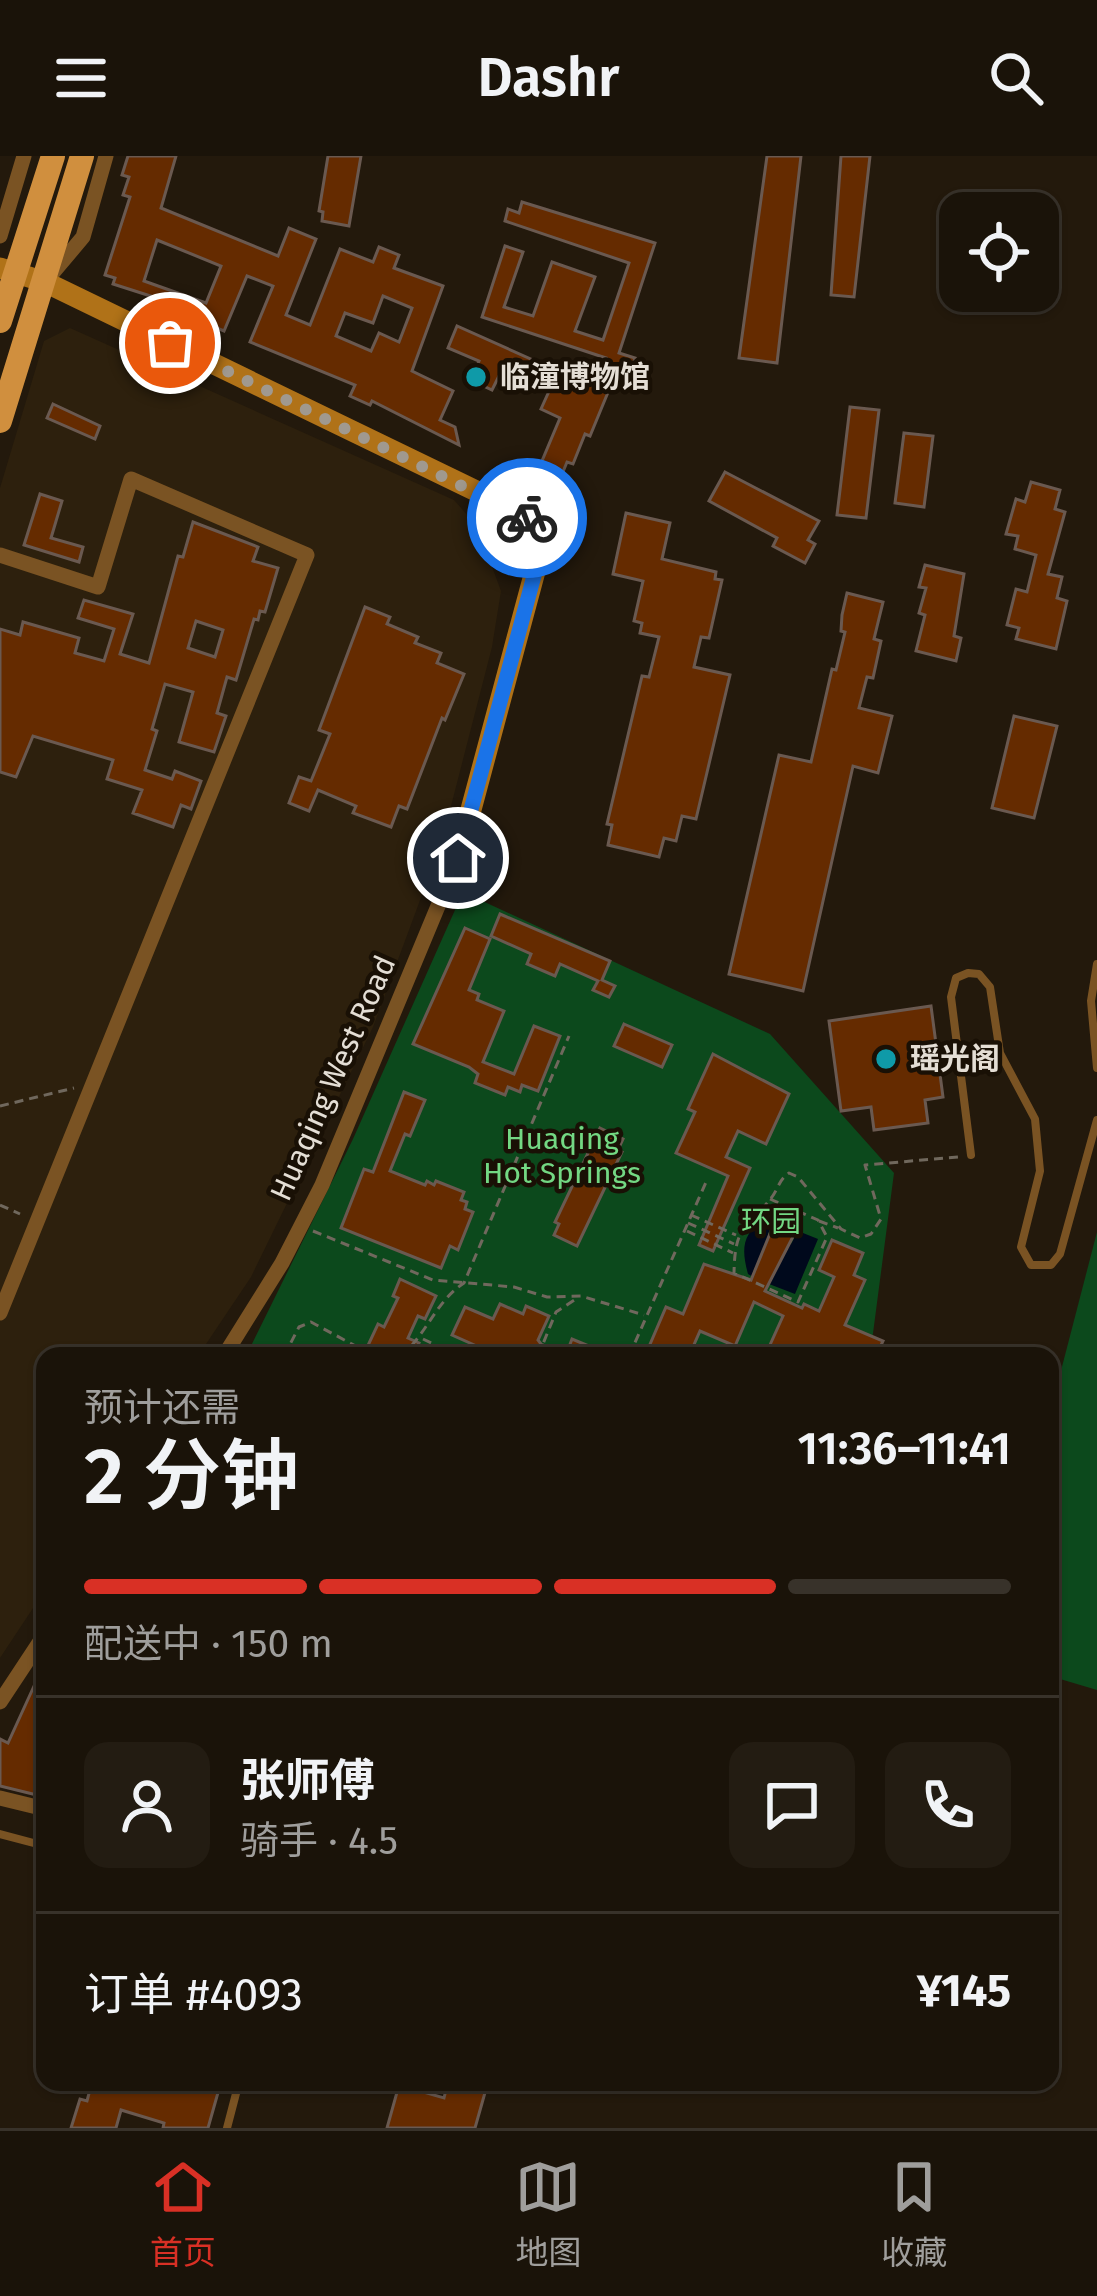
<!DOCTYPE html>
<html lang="zh">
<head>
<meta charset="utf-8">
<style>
  :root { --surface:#1a1309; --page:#231c12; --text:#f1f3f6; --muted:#9f9e9c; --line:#38322a; --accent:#d93025 }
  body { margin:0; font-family:"Fira Sans","Noto Sans SC",sans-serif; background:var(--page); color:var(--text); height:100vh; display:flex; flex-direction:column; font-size:45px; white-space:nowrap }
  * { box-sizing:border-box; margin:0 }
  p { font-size:39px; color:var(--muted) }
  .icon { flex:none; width:66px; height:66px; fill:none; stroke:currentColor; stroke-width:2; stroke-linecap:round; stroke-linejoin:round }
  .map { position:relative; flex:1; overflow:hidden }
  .drawer { position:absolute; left:36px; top:1191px; width:1023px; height:744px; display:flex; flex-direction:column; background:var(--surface); border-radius:24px; box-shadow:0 3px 9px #0004,0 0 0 3px var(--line) }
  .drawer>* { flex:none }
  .tools { position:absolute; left:939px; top:36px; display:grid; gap:24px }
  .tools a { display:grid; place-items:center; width:120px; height:120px; border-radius:24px; background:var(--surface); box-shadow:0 3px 9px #0004,0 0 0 3px var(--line); font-size:60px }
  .pin { position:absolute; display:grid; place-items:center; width:102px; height:102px; color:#fff; margin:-51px; border:6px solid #fff; border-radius:50%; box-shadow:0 3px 12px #0007 }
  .courier { position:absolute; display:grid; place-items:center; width:120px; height:120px; margin:-60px; border:9px solid #1a73e8; border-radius:50%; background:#fff; color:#222; box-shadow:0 3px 15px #0007 }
  .overview em { font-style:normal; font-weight:600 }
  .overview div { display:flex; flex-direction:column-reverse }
  .overview { display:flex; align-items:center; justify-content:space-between; height:204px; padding:0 48px }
  h1 { font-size:78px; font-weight:600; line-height:90px }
  .bar { display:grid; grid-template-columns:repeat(4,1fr); gap:18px 12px; align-content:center; height:144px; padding:0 48px }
  .bar i { height:15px; border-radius:9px; background:var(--line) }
  .bar .on { background:var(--accent) }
  .bar p { grid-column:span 4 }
  .line { display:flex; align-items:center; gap:30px; padding:0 48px; border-top:3px solid var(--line) }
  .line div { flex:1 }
  .round { display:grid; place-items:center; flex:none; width:126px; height:126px; border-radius:24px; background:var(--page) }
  header { display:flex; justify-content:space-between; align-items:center; height:156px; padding:0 48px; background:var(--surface); font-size:54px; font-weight:600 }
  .menu { display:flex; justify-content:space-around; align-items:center; height:168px; border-top:3px solid var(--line); background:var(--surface); font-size:33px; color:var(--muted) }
  .menu a { display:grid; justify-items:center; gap:6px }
  .menu .on { color:var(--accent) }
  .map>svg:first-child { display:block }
  .built { fill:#2d200d }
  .green { fill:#0c491c }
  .water { fill:#00091c }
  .building { fill:#652b00; stroke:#6a5950; stroke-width:3; fill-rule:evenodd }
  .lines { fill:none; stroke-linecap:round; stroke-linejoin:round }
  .path { stroke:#70685d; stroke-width:3; stroke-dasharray:9 6; stroke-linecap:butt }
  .lane { stroke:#7a5323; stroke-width:8 }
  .street { stroke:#7a5323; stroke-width:15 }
  .secondary { stroke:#b07218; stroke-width:21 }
  .primary { stroke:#d08f3e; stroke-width:24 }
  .done { stroke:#a0998f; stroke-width:12; stroke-dasharray:0 21.6 }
  .route { stroke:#1a73e8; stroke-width:15 }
  .culture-dot { fill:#0f9aa8; stroke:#191005; stroke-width:4.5 }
  .labels { text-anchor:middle; stroke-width:9; stroke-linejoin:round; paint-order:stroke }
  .poi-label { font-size:30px; font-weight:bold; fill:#e4ded5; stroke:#191005; text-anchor:start }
  .street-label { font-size:30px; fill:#e4ded5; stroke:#191005 }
  .park-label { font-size:30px; fill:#73d883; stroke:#191005 }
</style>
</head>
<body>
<header><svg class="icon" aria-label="menu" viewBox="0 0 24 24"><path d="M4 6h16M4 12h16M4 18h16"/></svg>Dashr<svg class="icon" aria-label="search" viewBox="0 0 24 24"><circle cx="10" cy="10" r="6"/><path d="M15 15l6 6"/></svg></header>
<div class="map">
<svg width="1097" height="1972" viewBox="0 0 1097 1972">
  <rect width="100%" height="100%" fill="#23190c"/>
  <polygon class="built" points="70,172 454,344 477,370 501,435 492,491 442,685 373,871 251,1121 198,1200 45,1200 45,1434 0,1502 0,332 44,185"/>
  <g class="green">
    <polygon points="463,736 770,878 894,1017 872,1185 866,1200 246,1200 353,983"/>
    <polygon points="1097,1076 1097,1534 1050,1520 1050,1257"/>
  </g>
  <path class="water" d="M766,1061L774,1064L768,1078L791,1088L798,1075L818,1083L795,1138L769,1128L785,1094L753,1121L748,1118C741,1092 742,1078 766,1061Z"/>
  <g class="building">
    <path d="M128,0H176L161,52L278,100L289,72L316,83L286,159L310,169L340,93L373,106L379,91L399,99L394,112L443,130L412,215L453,235L440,264L455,271L459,289L372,245L370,249L350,240L355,229L250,186L273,130L247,120L224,175L161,149L163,144L113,128L115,122L105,119L130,41L123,39L129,21L122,19ZM157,84L221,110L206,147L144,125ZM383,140L412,152L399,186L379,177L371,195L336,180L345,157L373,167Z"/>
    <polygon points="328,0 361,0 349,70 322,65 323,56 319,55"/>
    <polygon points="767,0 801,0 777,207 739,202"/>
    <polygon points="841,0 870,0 854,141 831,139"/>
    <polygon points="522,46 655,87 619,197 635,202 630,216 618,212 590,280 585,278 573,308 567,306 556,333 534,324 560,262 541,253 550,233 508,214 504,222 499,220 492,234 471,224 479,205 448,192 457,170 589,229 590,225 596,227 606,202 482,161 505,90 523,96 504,151 533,160 552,106 595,121 575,175 603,184 629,107 505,65 508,53 519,57"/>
    <polygon points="53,248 100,270 95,283 47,262"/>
    <polygon points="850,251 879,254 866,362 837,359"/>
    <polygon points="904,277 933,280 924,351 895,347"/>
    <polygon points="725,316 819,365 808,384 815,388 805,407 773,390 777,382 709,345"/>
    <polygon points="1031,326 1060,334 1055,353 1065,356 1048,418 1062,421 1057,442 1067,445 1056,493 1016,483 1019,472 1007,469 1016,433 1027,436 1036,399 1015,393 1018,380 1006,378 1016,343 1025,346"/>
    <polygon points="40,338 62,345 51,382 83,391 79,406 24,389"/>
    <polygon points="626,357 670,367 662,403 716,416 715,423 722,424 709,482 701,481 694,511 730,519 696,663 682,660 676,685 664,682 659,701 608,689 612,669 607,668 642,520 649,521 659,481 640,477 642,467 634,465 643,425 613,418"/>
    <path d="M193,366L258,391L253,405L278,412L265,456L260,455L258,464L254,463L236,524L227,521L217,557L226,560L214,596L179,586L193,536L165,528L152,573L157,575L145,614L172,623L175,615L201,625L191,653L181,649L173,671L133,657L142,634L107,623L113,604L33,580L16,621L0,616V473L20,479L23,466L79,482L75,497L104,505L114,473L78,462L84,444L133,458L120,498L149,507L178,400L183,401ZM196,465L223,474L215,501L188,492Z"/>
    <polygon points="925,409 964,418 954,480 961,482 956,505 916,495 925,459 919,457 926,432 919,431"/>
    <polygon points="847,437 883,446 874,483 881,485 873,522 867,521 859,552 892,560 878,617 853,610 803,835 729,818 779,599 811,606 832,513 836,514 845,476 841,475 842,459"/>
    <polygon points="365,451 390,461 387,468 418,481 415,487 441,497 437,507 464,518 445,564 442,562 407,653 399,650 391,671 353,657 356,650 318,634 309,655 289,647 299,621 311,625 330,578 319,574"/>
    <polygon points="1014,560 1057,570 1034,662 992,652"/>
    <polygon points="500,758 610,805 602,824 615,830 609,841 593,834 598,825 560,808 555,820 527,808 531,798 491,780"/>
    <polygon points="465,772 490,783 469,834 479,838 477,844 504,855 483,906 514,918 534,870 560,880 538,935 522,929 520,936 508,931 505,939 475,927 478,918 469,911 413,888"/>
    <polygon points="931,850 943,941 925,944 928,967 874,974 871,951 841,955 829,865"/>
    <polygon points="624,868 672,889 662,911 614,890"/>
    <polygon points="713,898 789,938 766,988 738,975 726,1001 750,1012 713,1095 699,1089 728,1020 676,997 695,956 688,953"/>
    <polygon points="404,936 425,944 410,980 405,978 390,1015 425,1029 427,1025 434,1029 436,1025 464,1036 461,1044 467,1046 465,1053 473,1056 458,1094 450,1090 441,1112 341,1072 364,1013 373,1016"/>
    <polygon points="600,972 623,983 618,994 622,996 577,1090 554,1079 559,1068 555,1066"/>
    <polygon points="778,1058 800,1067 765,1135 802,1152 804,1148 819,1155 834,1121 819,1114 832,1084 863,1097 854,1119 865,1124 845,1169 883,1185 876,1200 765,1200 783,1160 754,1146 735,1190 700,1175 689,1200 645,1200 666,1151 683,1158 704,1108 751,1124"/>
    <polygon points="400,1123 436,1140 425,1163 418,1160 408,1182 419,1187 413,1200 363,1200 378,1168 384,1171 398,1142 393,1140"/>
    <polygon points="500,1148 523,1158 526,1150 549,1160 538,1184 541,1188 566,1199 572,1183 613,1200 515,1200 506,1196 504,1200 486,1200 479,1197 481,1192 452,1179 465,1151 493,1163"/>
    <polygon points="45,1506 45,1641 0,1630 0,1583 8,1587"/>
    <polygon points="92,1926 175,1929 176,1926 221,1926 208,1972 163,1972 164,1967 121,1954 116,1972 71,1972 80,1943 87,1945"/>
    <polygon points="448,1926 488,1926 475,1972 387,1972 399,1929 444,1942"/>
  </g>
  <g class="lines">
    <g class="path">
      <polyline points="0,950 74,932"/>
      <path d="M770,1043L818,1064L827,1081L798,1146L734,1117C735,1068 745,1075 772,1041C779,1031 779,1024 789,1017L798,1021L841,1073L860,1082L871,1078L881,1063L865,1009L958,1001"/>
      <polyline points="0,1049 20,1058"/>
      <polyline points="691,1059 736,1079"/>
      <polyline points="819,1065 838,1072"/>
      <polyline points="688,1067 734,1088"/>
      <polyline points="313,1075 433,1124 514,1131 547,1141 581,1140 644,1159"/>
      <polyline points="687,1075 733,1097"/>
      <polyline points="423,1183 458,1200"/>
      <polyline points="284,1200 299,1171 311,1166 374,1200"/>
      <path d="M401,1200C427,1178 436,1145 464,1127L569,880"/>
      <polyline points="538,1200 556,1156 579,1141"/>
      <polyline points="629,1200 707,1024"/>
      <polyline points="40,1624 45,1627"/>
    </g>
    <g class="lane">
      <polyline points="1097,808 1091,845 1097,912"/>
      <polyline points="971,999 951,841 956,822 968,817 979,818 990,831 1000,897 1035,963 1040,1015 1021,1091 1031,1109 1051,1109 1060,1098 1097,964"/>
      <polyline points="0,1678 45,1690"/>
      <polyline points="227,1972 239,1926"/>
    </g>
    <g class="street">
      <polyline points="0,80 24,0"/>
      <polyline points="51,119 83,81 106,0"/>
      <polyline points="0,399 98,431 131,323 307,399 0,1157"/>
      <polyline points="224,1200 282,1107 322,1029 458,702"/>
      <polyline points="0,1546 45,1478"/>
      <polyline points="0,1642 45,1653"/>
    </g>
    <polyline class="secondary" points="0,112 45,126 503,348 525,359 545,378 458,702"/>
    <g class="primary">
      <polyline points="0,165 53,0"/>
      <polyline points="0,265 82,0"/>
    </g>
  </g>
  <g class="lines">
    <polyline class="done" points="170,187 527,362"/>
    <polyline class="route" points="458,702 545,379 527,362"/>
  </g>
  <g class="culture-dot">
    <circle cx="476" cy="221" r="12"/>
    <circle cx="886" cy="903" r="12"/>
  </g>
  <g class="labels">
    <g class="poi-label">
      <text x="500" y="231">临潼博物馆</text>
      <text x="910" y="913">瑶光阁</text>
    </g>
    <g class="street-label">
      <text transform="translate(333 922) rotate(-66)" y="10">Huaqing West Road</text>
    </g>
    <g class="park-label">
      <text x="562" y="993">Huaqing<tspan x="562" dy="34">Hot Springs</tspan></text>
      <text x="771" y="1076">环园</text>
    </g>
  </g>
</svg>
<div class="tools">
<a><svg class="icon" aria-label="locate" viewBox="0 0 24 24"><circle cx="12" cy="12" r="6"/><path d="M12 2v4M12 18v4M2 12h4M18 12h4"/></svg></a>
</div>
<div class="pin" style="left:170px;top:187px;background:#ea580c"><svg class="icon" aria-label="bag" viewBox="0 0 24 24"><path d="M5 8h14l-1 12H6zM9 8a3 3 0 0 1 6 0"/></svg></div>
<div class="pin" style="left:458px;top:702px;background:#1f2937"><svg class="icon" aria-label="home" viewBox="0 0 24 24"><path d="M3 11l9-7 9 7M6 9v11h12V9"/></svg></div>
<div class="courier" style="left:527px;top:362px"><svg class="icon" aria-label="bike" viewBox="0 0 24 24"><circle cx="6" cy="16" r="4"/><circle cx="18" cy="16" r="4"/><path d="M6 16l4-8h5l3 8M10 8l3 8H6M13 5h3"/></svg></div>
<section class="drawer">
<div class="overview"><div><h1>2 分钟</h1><p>预计还需</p></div><em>11:36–11:41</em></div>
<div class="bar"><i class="on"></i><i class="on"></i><i class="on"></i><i></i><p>配送中 · 150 m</p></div>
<div class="line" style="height:216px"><a class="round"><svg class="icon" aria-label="person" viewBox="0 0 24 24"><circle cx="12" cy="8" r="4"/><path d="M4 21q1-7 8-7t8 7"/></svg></a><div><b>张师傅</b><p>骑手 · 4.5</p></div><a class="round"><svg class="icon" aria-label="chat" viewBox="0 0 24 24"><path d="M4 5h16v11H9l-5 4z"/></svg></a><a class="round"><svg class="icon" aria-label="phone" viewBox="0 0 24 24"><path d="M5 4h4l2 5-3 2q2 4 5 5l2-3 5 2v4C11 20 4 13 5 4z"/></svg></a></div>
<div class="line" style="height:156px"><div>订单 #4093</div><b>¥145</b></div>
</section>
</div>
<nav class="menu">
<a class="on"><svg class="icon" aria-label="home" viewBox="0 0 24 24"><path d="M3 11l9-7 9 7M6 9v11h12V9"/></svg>首页</a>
<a><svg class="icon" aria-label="map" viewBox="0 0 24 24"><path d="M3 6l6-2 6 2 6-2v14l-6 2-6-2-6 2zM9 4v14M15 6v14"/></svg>地图</a>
<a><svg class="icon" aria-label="saved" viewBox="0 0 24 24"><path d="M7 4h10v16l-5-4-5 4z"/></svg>收藏</a>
</nav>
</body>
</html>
